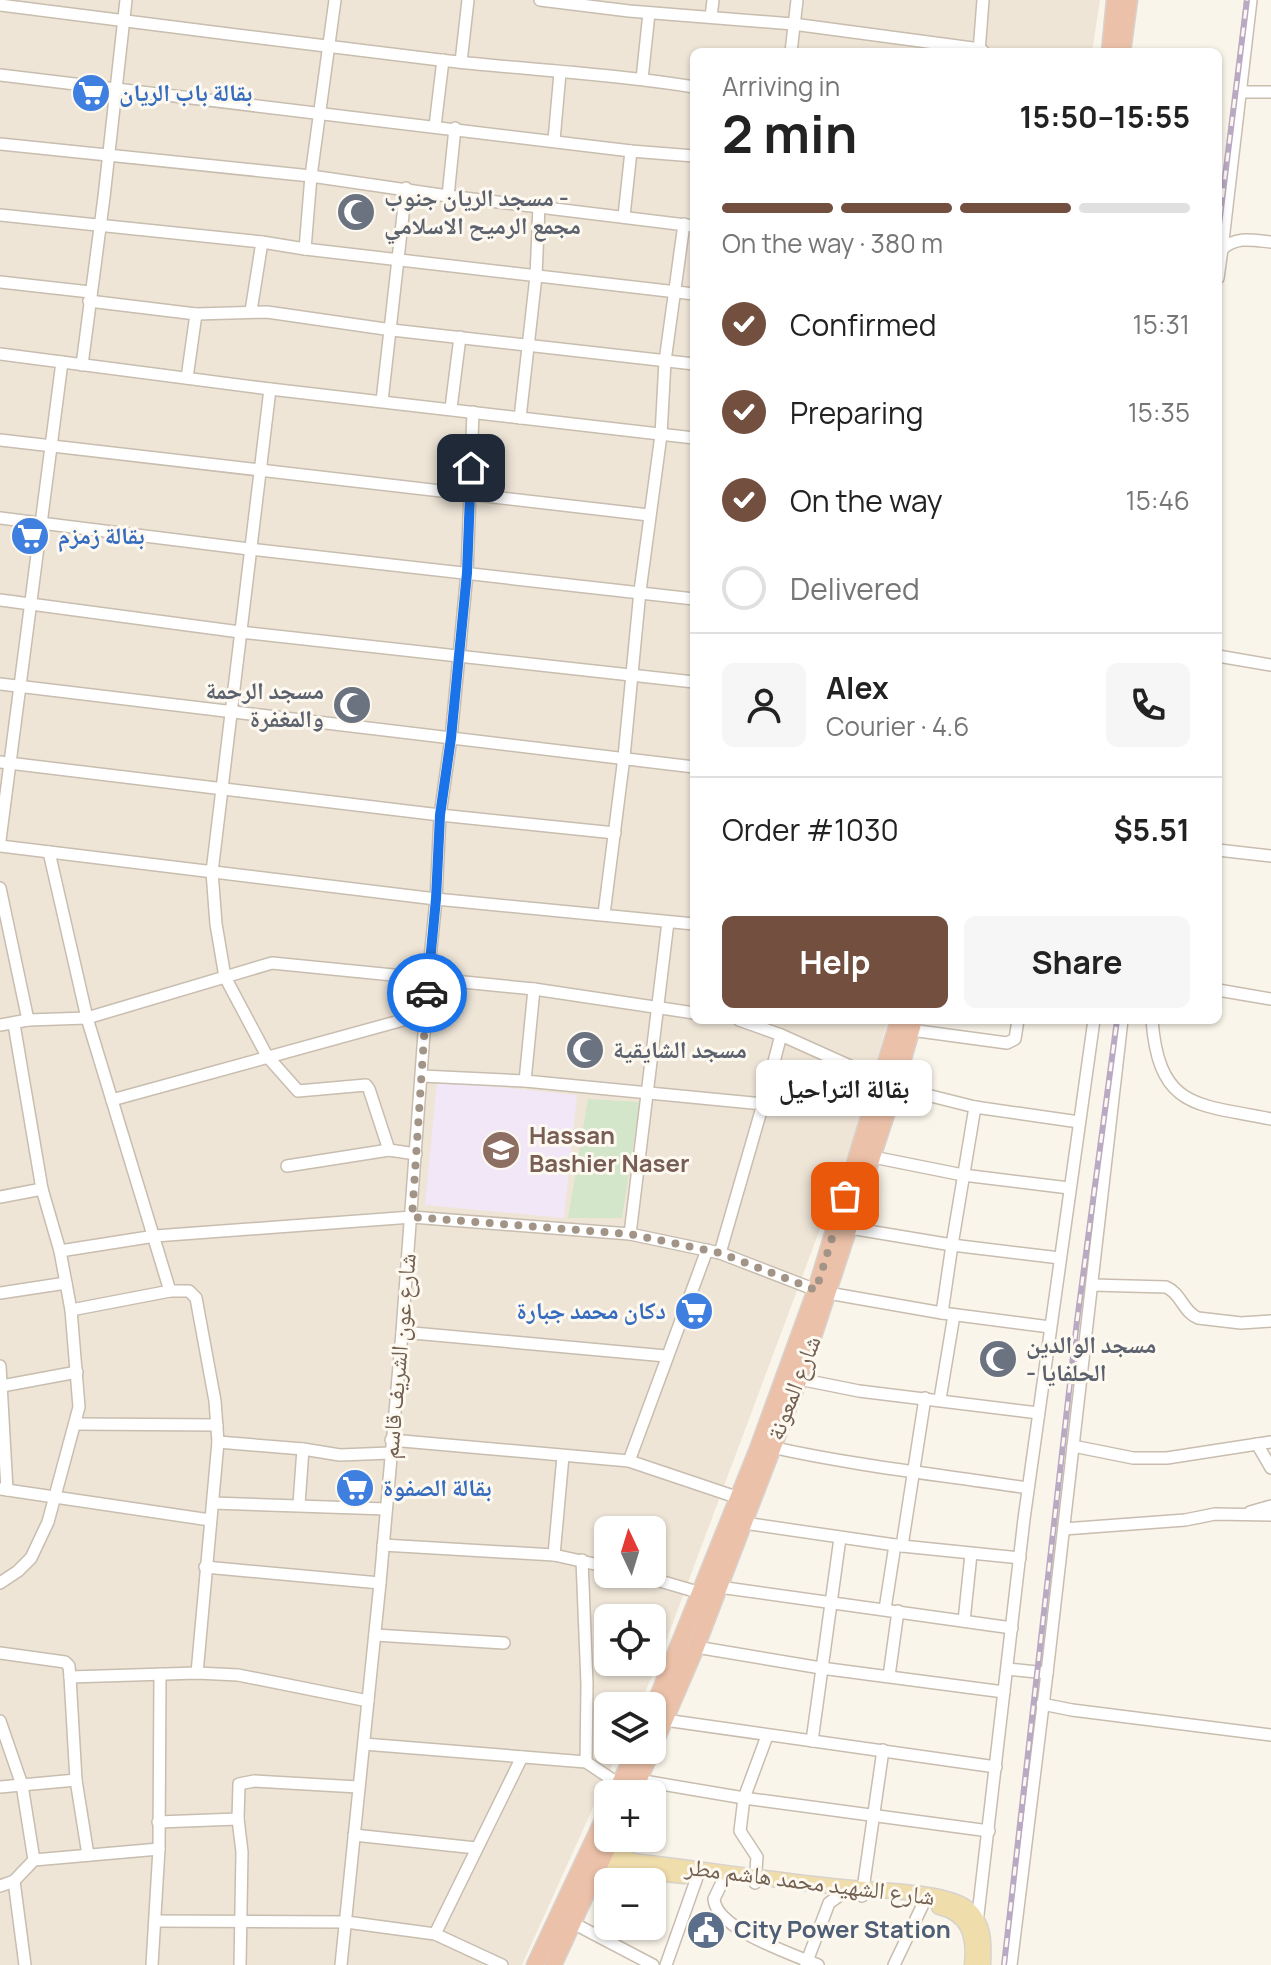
<!DOCTYPE html>
<html lang="en">
<head>
<meta charset="utf-8">
<style>
  :root { --surface:#fff; --page:#f6f6f6; --text:#222; --muted:#767676; --line:#e0e0e0; --accent:#724f3e }
  body { margin:0; font-family:Manrope,"Noto Naskh Arabic",sans-serif; background:var(--page); color:var(--text); height:100vh; display:flex; flex-direction:column; font-size:30px; white-space:nowrap }
  * { box-sizing:border-box; margin:0 }
  p { font-size:26px; color:var(--muted) }
  .icon { flex:none; width:44px; height:44px; fill:none; stroke:currentColor; stroke-width:2; stroke-linecap:round; stroke-linejoin:round }
  .map { position:relative; flex:1; overflow:hidden }
  .drawer { position:absolute; left:690px; top:48px; width:532px; height:976px; display:flex; flex-direction:column; background:var(--surface); border-radius:12px; box-shadow:0 2px 6px #0004 }
  .drawer>* { flex:none }
  .needle { width:52px; rotate:356deg }
  .fabs { position:absolute; left:594px; top:1516px; display:grid; gap:16px }
  .fabs a { display:grid; place-items:center; width:72px; height:72px; border-radius:12px; background:var(--surface); box-shadow:0 2px 6px #0004; font-size:40px }
  .pin { position:absolute; display:grid; place-items:center; width:68px; height:68px; color:#fff; margin:-34px; border-radius:16px; box-shadow:0 4px 12px #0006 }
  .courier { position:absolute; display:grid; place-items:center; width:80px; height:80px; margin:-40px; border:6px solid #1a73e8; border-radius:50%; background:#fff; color:#222; box-shadow:0 2px 10px #0007 }
  .bubble { position:absolute; height:56px; border-radius:12px; background:var(--surface); box-shadow:0 2px 6px #0004; font-size:26px; font-weight:700; line-height:56px; text-align:center }
  .overview em { font-style:normal; font-weight:700 }
  .overview div { display:flex; flex-direction:column-reverse }
  .overview { display:flex; align-items:center; justify-content:space-between; height:136px; padding:0 32px }
  h1 { font-size:52px; font-weight:700; line-height:60px }
  .bar { display:grid; grid-template-columns:repeat(4,1fr); gap:12px 8px; align-content:center; height:96px; padding:0 32px }
  .bar i { height:10px; border-radius:6px; background:var(--line) }
  .bar .active { background:var(--accent) }
  .bar p { grid-column:span 4 }
  .line { display:flex; align-items:center; gap:20px; padding:0 32px; border-top:2px solid var(--line) }
  .line div { flex:1 }
  .round { display:grid; place-items:center; flex:none; width:84px; height:84px; border-radius:12px; background:var(--page) }
  ol { padding:0 32px; list-style:none }
  li { display:flex; align-items:center; gap:24px; height:88px }
  li p { margin-inline-start:auto }
  li .icon { padding:8px; border-radius:50%; background:var(--accent); color:#fff; stroke-width:4 }
  li:last-child { color:var(--muted) }
  li i { width:44px; height:44px; border:4px solid var(--line); border-radius:50% }
  .button { display:flex; gap:16px; margin-top:auto; padding:16px 32px }
  .button a { flex:1; height:92px; border-radius:12px; background:var(--accent); color:#fff; font-size:32px; font-weight:700; line-height:92px; text-align:center }
  .button a+a { background:var(--page); color:var(--text) }
  .map>svg:first-child { display:block }
  .residential { fill:#eee5d7; fill-rule:evenodd }
  .education { fill:#f2e7f7 }
  .green { fill:#d3e6ca }
  .lines { fill:none; stroke-linecap:round; stroke-linejoin:round }
  .minor-casing { stroke:#c8bdaf; stroke-width:14 }
  .major-casing { stroke:#d8d2ce; stroke-width:17 }
  .highway-casing { stroke:#d8d2ce; stroke-width:19 }
  .minor { stroke:#fff; stroke-width:11 }
  .major { stroke:#f0ddac; stroke-width:14 }
  .highway { stroke:#ecc1a9; stroke-width:16 }
  .rail-casing { stroke:#baa9c3; stroke-width:6 }
  .rail { stroke:#fdf9f0; stroke-width:3; stroke-dasharray:9; stroke-linecap:butt }
  .done { stroke:#a29487; stroke-width:8; stroke-dasharray:0 14.4 }
  .route { stroke:#1a73e8; stroke-width:10 }
  .labels { text-anchor:middle; stroke-width:6; stroke-linejoin:round; paint-order:stroke }
  .shop-label { font-size:24px; font-weight:bold; fill:#366cbe; stroke:#fdf9f0; text-anchor:start }
  .worship-label { font-size:24px; font-weight:bold; fill:#5b616d; stroke:#fdf9f0; text-anchor:start }
  .education-label { font-size:24px; font-weight:bold; fill:#785e54; stroke:#fdf9f0; text-anchor:start }
  .street-label { font-size:24px; fill:#726051; stroke:#fdf9f0 }
  .service-label { font-size:24px; font-weight:bold; fill:#4e5e75; stroke:#fdf9f0; text-anchor:start }
</style>
</head>
<body>
<div class="map">
<svg width="1271" height="1965" viewBox="0 0 1271 1965">
  <rect width="100%" height="100%" fill="#faf5ea"/>
  <path class="residential" d="M0,0H1100L1092,52H694V1020H888L857,1130L659,1660L639,1706H608V1750H619L522,1965H0ZM608,1530H652V1574H608ZM608,1618H652V1662H608Z"/>
  <polygon class="education" points="437,1081 577,1095 564,1218 425,1205"/>
  <polygon class="green" points="588,1099 640,1102 622,1218 568,1218"/>
  <g class="lines">
    <defs>
      <g id="minor">
        <polyline points="540,0 629,11 793,24 980,49 984,52"/>
        <path d="M0,5C147,23 293,43 440,60C525,70 610,73 694,87"/>
        <polyline points="711,17 713,0"/>
        <polyline points="791,52 797,0"/>
        <polyline points="979,52 983,0"/>
        <polyline points="461,62 468,0"/>
        <polyline points="0,75 631,151 694,156"/>
        <polyline points="642,79 649,13"/>
        <polyline points="1240,92 1271,92"/>
        <polyline points="435,126 443,60"/>
        <polyline points="554,140 560,73"/>
        <polyline points="0,144 311,176 448,196 694,226"/>
        <polyline points="448,196 455,128"/>
        <polyline points="0,215 262,242 305,249 694,294"/>
        <polyline points="624,216 631,151"/>
        <polyline points="305,249 311,176 335,0"/>
        <polyline points="1222,249 1251,0"/>
        <path d="M1218,278L1222,249C1237,236 1252,240 1271,242"/>
        <polyline points="0,282 90,292"/>
        <polyline points="89,301 196,314 267,312 392,330 694,364"/>
        <polyline points="251,311 262,242"/>
        <polyline points="0,354 270,389 694,438"/>
        <polyline points="82,365 104,197 126,0"/>
        <polyline points="187,378 196,314"/>
        <polyline points="270,389 212,872 216,924 225,977 267,1056 298,1091 366,1085 369,1089 389,1150"/>
        <polyline points="382,401 406,188"/>
        <polyline points="451,408 460,337"/>
        <polyline points="520,418 536,276 539,206"/>
        <polyline points="0,440 649,515"/>
        <polyline points="0,518 249,549 694,599"/>
        <polyline points="0,600 240,632 694,682"/>
        <polyline points="1218,656 1271,665"/>
        <polyline points="0,684 694,767"/>
        <polyline points="0,762 440,815 615,833"/>
        <polyline points="0,840 62,362"/>
        <polyline points="0,846 436,899 694,924"/>
        <polyline points="1218,850 1271,856"/>
        <polyline points="49,852 87,1018 170,1291"/>
        <polyline points="0,888 28,1020"/>
        <polyline points="604,914 624,757 640,591 661,435 665,361 684,224"/>
        <polyline points="1218,990 1271,999"/>
        <polyline points="739,1020 781,1035 881,1080"/>
        <path d="M1152,1020C1159,1110 1198,1104 1271,1119"/>
        <polyline points="0,1025 28,1020 87,1018 272,963 534,989 694,1013"/>
        <polyline points="911,1030 1007,1043 1015,1039 1018,1020"/>
        <polyline points="422,1076 525,1081 763,1104"/>
        <polyline points="525,1081 534,989"/>
        <polyline points="895,1087 975,1107 1079,1122"/>
        <polyline points="112,1100 425,1014"/>
        <polyline points="975,1107 952,1245 1060,1258"/>
        <polyline points="873,1157 963,1175 1069,1188"/>
        <polyline points="287,1166 389,1150 416,1154"/>
        <polyline points="0,1197 42,1189"/>
        <polyline points="850,1228 952,1245 942,1313"/>
        <polyline points="630,1234 668,922"/>
        <polyline points="60,1251 155,1236 412,1217 630,1234 720,1253 816,1290"/>
        <polyline points="720,1253 763,1104 781,1035"/>
        <path d="M1092,1285L1166,1287C1181,1293 1183,1312 1198,1318L1241,1323L1271,1321"/>
        <polyline points="0,1293 66,1283"/>
        <polyline points="828,1293 942,1313 1050,1327"/>
        <polyline points="71,1310 170,1291 189,1291 196,1298 215,1401 218,1442 197,1673"/>
        <polyline points="402,1332 666,1356"/>
        <polyline points="0,1366 7,1490"/>
        <polyline points="799,1379 859,1391 1038,1413"/>
        <polyline points="2,1386 77,1372"/>
        <polyline points="940,1399 954,1315"/>
        <polyline points="76,1424 217,1425"/>
        <polyline points="391,1440 629,1461 739,1498"/>
        <polyline points="218,1442 303,1449 340,1455 390,1453"/>
        <polyline points="1257,1444 1271,1468"/>
        <polyline points="1073,1446 1133,1458 1167,1458 1271,1442"/>
        <path d="M771,1447C856,1466 942,1475 1028,1488"/>
        <polyline points="629,1461 707,1250"/>
        <polyline points="0,1489 210,1520"/>
        <polyline points="213,1503 386,1509"/>
        <polyline points="299,1504 303,1449"/>
        <polyline points="1250,1512 1271,1506"/>
        <polyline points="744,1523 902,1546 1020,1558"/>
        <polyline points="1064,1529 1185,1520 1215,1514 1271,1515"/>
        <polyline points="383,1545 554,1555 608,1567"/>
        <polyline points="902,1546 925,1398"/>
        <polyline points="554,1555 563,1456"/>
        <polyline points="582,1560 587,1684 586,1762"/>
        <polyline points="205,1567 380,1583"/>
        <polyline points="636,1574 701,1593"/>
        <polyline points="0,1583 18,1571 31,1558 48,1522 79,1407 71,1310 60,1251 42,1189 14,1024"/>
        <polyline points="719,1587 1012,1628"/>
        <polyline points="885,1609 895,1545"/>
        <polyline points="964,1621 971,1554"/>
        <polyline points="375,1635 504,1643"/>
        <polyline points="696,1647 821,1668 1004,1692"/>
        <polyline points="0,1653 65,1662 69,1666 70,1677 197,1673 238,1675 368,1701"/>
        <polyline points="1007,1669 1047,1673 1011,1965"/>
        <polyline points="1047,1673 1122,1020"/>
        <polyline points="889,1676 898,1611"/>
        <polyline points="70,1677 76,1780 88,1855"/>
        <polyline points="1042,1704 1072,1710 1271,1735"/>
        <polyline points="665,1720 996,1767"/>
        <polyline points="0,1721 22,1785 34,1860"/>
        <polyline points="812,1741 840,1538"/>
        <polyline points="364,1744 586,1762 619,1784"/>
        <polyline points="638,1780 744,1798 989,1831"/>
        <polyline points="0,1787 76,1780"/>
        <polyline points="238,1819 242,1852 240,1965"/>
        <polyline points="158,1822 238,1819 239,1784 254,1781 358,1787"/>
        <polyline points="354,1835 476,1848"/>
        <path d="M727,1872L714,1899C716,1929 792,1954 818,1965"/>
        <polyline points="14,1881 25,1965"/>
        <polyline points="755,1883 757,1857 740,1831 744,1798 767,1736"/>
        <polyline points="0,1886 14,1881 34,1860 159,1849"/>
        <polyline points="862,1896 883,1750"/>
        <polyline points="156,1921 346,1922 435,1934 502,1965"/>
        <polyline points="573,1923 653,1965"/>
        <polyline points="977,1923 1024,1519 1094,1020"/>
        <polyline points="435,1934 522,1757"/>
        <polyline points="806,1964 829,1903 840,1895 843,1888"/>
        <polyline points="152,1965 159,1849 160,1674"/>
        <polyline points="341,1965 380,1583 402,1332 428,979 436,899 440,815 451,738 467,573 473,412"/>
        <polyline points="666,1965 700,1869"/>
        <polyline points="894,1965 927,1896"/>
      </g>
      <g id="major">
        <path d="M600,1841L633,1861C702,1869 772,1880 841,1887C871,1891 945,1890 967,1908C985,1923 984,1944 983,1965"/>
        <polyline points="593,1854 621,1869 684,1876"/>
        <path d="M939,1907C969,1914 975,1936 972,1965"/>
      </g>
      <g id="highway">
        <polyline points="1110,52 1115,0"/>
        <polyline points="1122,52 1129,0"/>
        <polyline points="652,1712 758,1449 816,1290 899,1020"/>
        <polyline points="652,1749 696,1647 799,1379 895,1087 914,1020"/>
        <polyline points="615,1794 636,1750"/>
        <polyline points="632,1794 652,1750"/>
        <polyline points="535,1965 608,1810"/>
        <polyline points="553,1965 612,1838"/>
      </g>
    </defs>
    <use href="#minor" class="minor-casing"/>
    <use href="#major" class="major-casing"/>
    <use href="#highway" class="highway-casing"/>
    <use href="#minor" class="minor"/>
    <use href="#major" class="major"/>
    <use href="#highway" class="highway"/>
    <defs>
      <g id="rail">
        <polyline points="1218,233 1247,0"/>
        <polyline points="1004,1965 1077,1321 1117,1020"/>
      </g>
    </defs>
    <use href="#rail" class="rail-casing"/>
    <use href="#rail" class="rail"/>
  </g>
  <g class="lines">
    <polyline class="done" points="427,993 412,1217 630,1234 720,1253 816,1290 845,1196"/>
    <polyline class="route" points="427,993 436,899 440,815 451,738 467,573 471,468"/>
  </g>
  <defs>
    <symbol id="supermarket-disc" viewBox="-11 -11 22 22"><circle r="9.5" fill="#3f7fe0" stroke="#fdf9f0"/><path d="M-6-5.5h2.5l.6 2H6L4.5 2H-2.5L-4.4-4H-6ZM-1.5 3.2a1.3 1.3 0 1 0 .1 0ZM3 3.2a1.3 1.3 0 1 0 .1 0Z" fill="#fff"/></symbol>
    <symbol id="mosque-disc" viewBox="-11 -11 22 22"><circle r="9.5" fill="#6b7280" stroke="#fdf9f0"/><path d="M3.5-4.9A6 6 0 1 0 3.5 4.9A5 5 0 1 1 3.5-4.9Z" fill="#fff"/></symbol>
    <symbol id="school-disc" viewBox="-11 -11 22 22"><circle r="9.5" fill="#8d6e63" stroke="#fdf9f0"/><path d="M0-5L7-2L0 1L-7-2ZM-4 1L0 2.5L4 1V4Q0 6-4 4Z" fill="#fff"/></symbol>
    <symbol id="civic-disc" viewBox="-11 -11 22 22"><circle r="9.5" fill="#5c6f8a" stroke="#fdf9f0"/><path d="M-.6-6.5H3V-4.5H.6V-3L4-1V1h2V6H-6V1h2V-1L-.6-3ZM-1.2 2.5V6h2.4V2.5Z" fill="#fff"/></symbol>
  </defs>
  <g fill-rule="evenodd">
    <use href="#supermarket-disc" x="69" y="71" width="44" height="44"/>
    <use href="#mosque-disc" x="334" y="190" width="44" height="44"/>
    <use href="#supermarket-disc" x="8" y="514" width="44" height="44"/>
    <use href="#mosque-disc" x="330" y="683" width="44" height="44"/>
    <use href="#mosque-disc" x="563" y="1028" width="44" height="44"/>
    <use href="#school-disc" x="479" y="1128" width="44" height="44"/>
    <use href="#supermarket-disc" x="672" y="1289" width="44" height="44"/>
    <use href="#mosque-disc" x="976" y="1337" width="44" height="44"/>
    <use href="#supermarket-disc" x="333" y="1466" width="44" height="44"/>
    <use href="#civic-disc" x="684" y="1908" width="44" height="44"/>
  </g>
  <g class="labels">
    <g class="shop-label">
      <text x="119" y="101">بقالة باب الريان</text>
      <text x="58" y="544">بقالة زمزم</text>
      <text x="666" y="1319" text-anchor="end">دكان محمد جبارة</text>
      <text x="383" y="1496">بقالة الصفوة</text>
    </g>
    <g class="worship-label">
      <text x="384" y="206">مسجد الريان جنوب -<tspan x="384" dy="28">مجمع الرميح الاسلامي</tspan></text>
      <text x="324" y="699" text-anchor="end">مسجد الرحمة<tspan x="324" dy="28">والمغفرة</tspan></text>
      <text x="613" y="1058">مسجد الشايقية</text>
      <text x="1026" y="1353">مسجد الوالدين<tspan x="1026" dy="28">- الحلفايا</tspan></text>
    </g>
    <g class="education-label">
      <text x="529" y="1144">Hassan<tspan x="529" dy="28">Bashier Naser</tspan></text>
    </g>
    <g class="street-label">
      <text transform="translate(399 1356) rotate(-85)" y="8">شارع عون الشريف قاسم</text>
      <text transform="translate(794 1388) rotate(-69)" y="8">شارع المعونة</text>
      <text transform="translate(810 1882) rotate(7)" y="8">شارع الشهيد محمد هاشم مطر</text>
    </g>
    <g class="service-label">
      <text x="734" y="1938">City Power Station</text>
    </g>
  </g>
</svg>
<div class="fabs">
<a><svg class="needle" viewBox="-14 -14 28 28"><path d="M0-13l5 13h-10z" fill="#e53935"/><path d="M0 13l5-13h-10z" fill="#767676"/></svg></a>
<a><svg class="icon" aria-label="locate" viewBox="0 0 24 24"><circle cx="12" cy="12" r="6"/><path d="M12 2v4M12 18v4M2 12h4M18 12h4"/></svg></a>
<a><svg class="icon" aria-label="layers" viewBox="0 0 24 24"><path d="M12 4l9 5-9 5-9-5zM3 14l9 5 9-5"/></svg></a>
<a>+</a>
<a>−</a>
</div>
<div class="pin" style="left:845px;top:1196px;background:#ea580c"><svg class="icon" aria-label="bag" viewBox="0 0 24 24"><path d="M5 8h14l-1 12H6zM9 8a3 3 0 0 1 6 0"/></svg></div>
<div class="pin" style="left:471px;top:468px;background:#1f2937"><svg class="icon" aria-label="home" viewBox="0 0 24 24"><path d="M3 11l9-7 9 7M6 9v11h12V9"/></svg></div>
<div class="courier" style="left:427px;top:993px"><svg class="icon" aria-label="car" viewBox="0 0 24 24"><path d="M5 17H2v-5l4-1 3-4h7l3 4 3 1v5h-3M9 17h6M6 11h13"/><circle cx="7" cy="17" r="2"/><circle cx="17" cy="17" r="2"/></svg></div>
<div class="bubble" style="left:756px;top:1060px;width:176px">بقالة التراحيل</div>
<section class="drawer">
<div class="overview"><div><h1>2 min</h1><p>Arriving in</p></div><em>15:50–15:55</em></div>
<div class="bar"><i class="active"></i><i class="active"></i><i class="active"></i><i></i><p>On the way · 380 m</p></div>
<ol>
<li><svg class="icon" aria-label="check" viewBox="0 0 24 24"><path d="M5 12l5 5 9-10"/></svg>Confirmed<p>15:31</p></li>
<li><svg class="icon" aria-label="check" viewBox="0 0 24 24"><path d="M5 12l5 5 9-10"/></svg>Preparing<p>15:35</p></li>
<li><svg class="icon" aria-label="check" viewBox="0 0 24 24"><path d="M5 12l5 5 9-10"/></svg>On the way<p>15:46</p></li>
<li><i></i>Delivered</li>
</ol>
<div class="line" style="height:144px"><a class="round"><svg class="icon" aria-label="person" viewBox="0 0 24 24"><circle cx="12" cy="8" r="4"/><path d="M4 21q1-7 8-7t8 7"/></svg></a><div><b>Alex</b><p>Courier · 4.6</p></div><a class="round"><svg class="icon" aria-label="phone" viewBox="0 0 24 24"><path d="M5 4h4l2 5-3 2q2 4 5 5l2-3 5 2v4C11 20 4 13 5 4z"/></svg></a></div>
<div class="line" style="height:104px"><div>Order #1030</div><b>$5.51</b></div>
<div class="button"><a>Help</a><a>Share</a></div>
</section>
</div>
</body>
</html>
